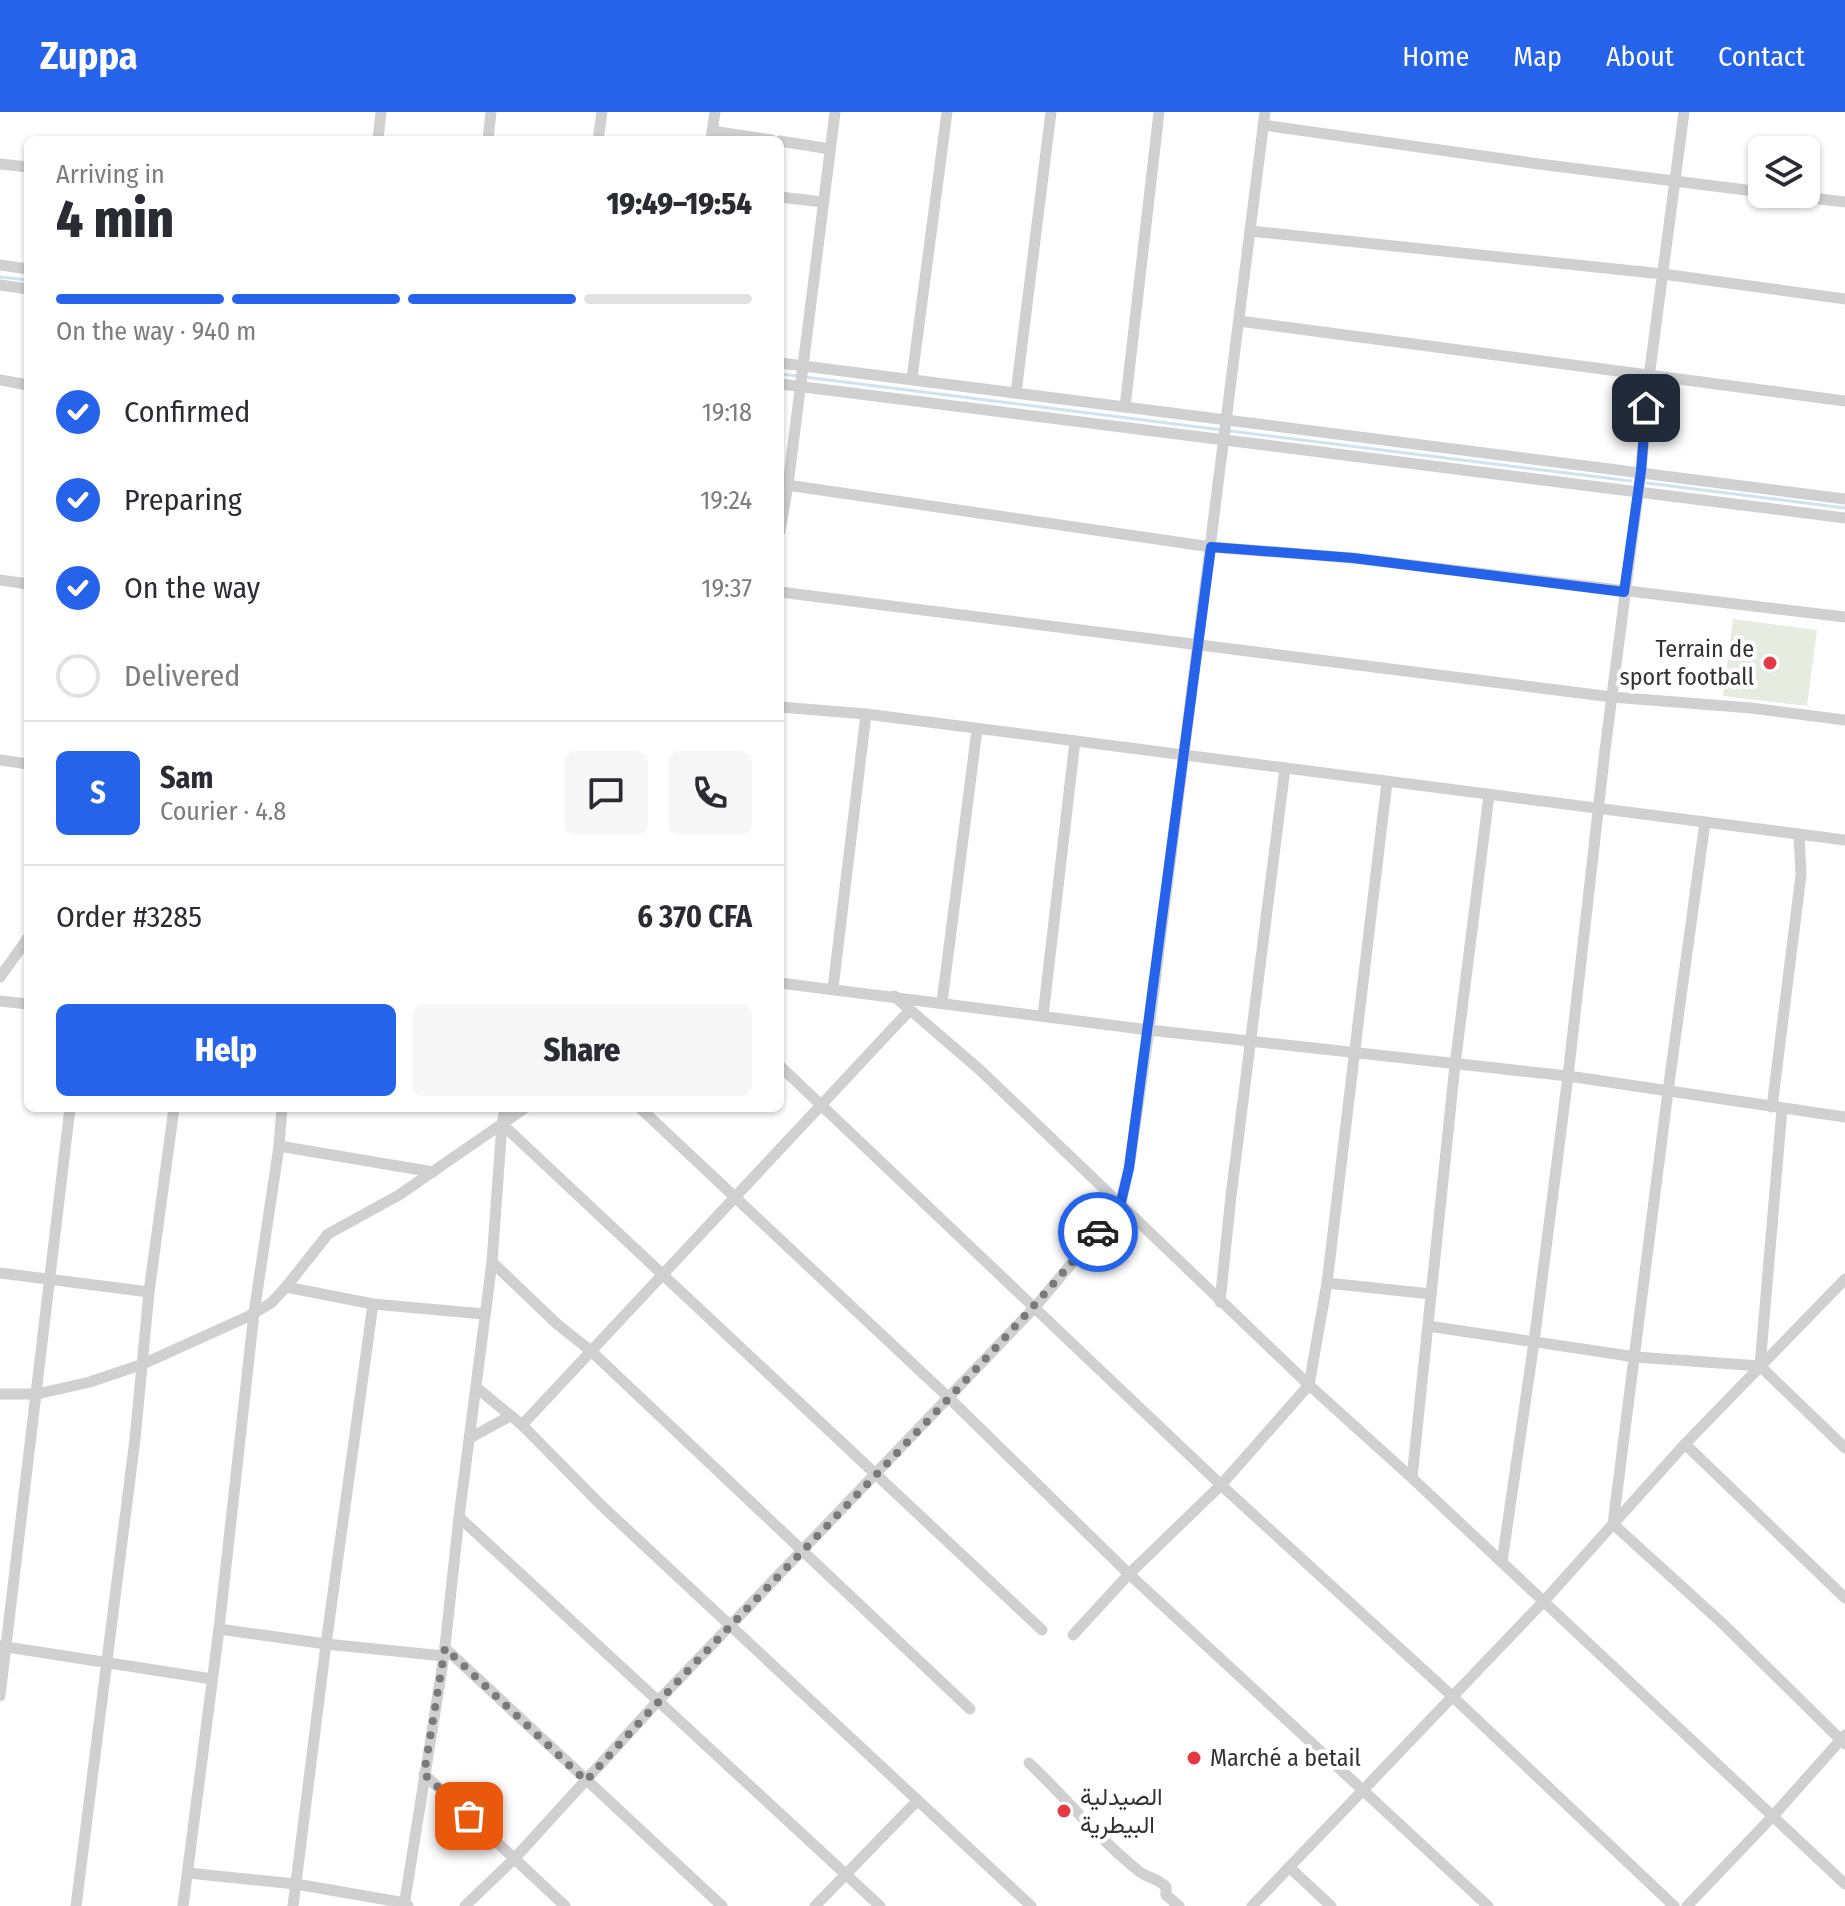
<!DOCTYPE html>
<html lang="en">
<head>
<meta charset="utf-8">
<style>
  :root { --surface:#fff; --page:#f7f7f7; --text:#2b2b33; --muted:#7c7c81; --line:#e1e1e2; --accent:#2563eb }
  body { margin:0; font-family:"Fira Sans Condensed",Vazirmatn,sans-serif; background:var(--page); color:var(--text); height:100vh; display:flex; flex-direction:column; font-size:30px; white-space:nowrap }
  * { box-sizing:border-box; margin:0 }
  p { font-size:26px; color:var(--muted) }
  .icon { flex:none; width:44px; height:44px; fill:none; stroke:currentColor; stroke-width:2; stroke-linecap:round; stroke-linejoin:round }
  .map { position:relative; flex:1; overflow:hidden }
  .drawer { position:absolute; left:24px; top:24px; width:760px; height:976px; display:flex; flex-direction:column; background:var(--surface); border-radius:12px; box-shadow:0 2px 6px #0004 }
  .drawer>* { flex:none }
  .tools { position:absolute; left:1748px; top:24px; display:grid; gap:16px }
  .tools a { display:grid; place-items:center; width:72px; height:72px; border-radius:12px; background:var(--surface); box-shadow:0 2px 6px #0004; font-size:40px }
  .pin { position:absolute; display:grid; place-items:center; width:68px; height:68px; color:#fff; margin:-34px; border-radius:16px; box-shadow:0 4px 12px #0006 }
  .courier { position:absolute; display:grid; place-items:center; width:80px; height:80px; margin:-40px; border:6px solid #2563eb; border-radius:50%; background:#fff; color:#222; box-shadow:0 2px 10px #0007 }
  .headline em { font-style:normal; font-weight:800 }
  .headline div { display:flex; flex-direction:column-reverse }
  .headline { display:flex; align-items:center; justify-content:space-between; height:136px; padding:0 32px }
  h1 { font-size:52px; font-weight:800; line-height:60px }
  .bar { display:grid; grid-template-columns:repeat(4,1fr); gap:12px 8px; align-content:center; height:96px; padding:0 32px }
  .bar i { height:10px; border-radius:6px; background:var(--line) }
  .bar .active { background:var(--accent) }
  .bar p { grid-column:span 4 }
  .line { display:flex; align-items:center; gap:20px; padding:0 32px; border-top:2px solid var(--line) }
  .line div { flex:1 }
  .round { display:grid; place-items:center; flex:none; width:84px; height:84px; border-radius:12px; background:var(--page) }
  ol { padding:0 32px; list-style:none }
  li { display:flex; align-items:center; gap:24px; height:88px }
  li p { margin-inline-start:auto }
  li .icon { padding:8px; border-radius:50%; background:var(--accent); color:#fff; stroke-width:4 }
  li:last-child { color:var(--muted) }
  li i { width:44px; height:44px; border:4px solid var(--line); border-radius:50% }
  .action { display:flex; gap:16px; margin-top:auto; padding:16px 32px }
  .action a { flex:1; height:92px; border-radius:12px; background:var(--accent); color:#fff; font-size:32px; font-weight:800; line-height:92px; text-align:center }
  .action a+a { background:var(--page); color:var(--text) }
  header { display:flex; align-items:center; gap:48px; box-sizing:border-box; height:112px; padding:0 40px; background:var(--accent); color:#fff }
  header strong { font-size:38px }
  nav { display:flex; gap:44px; margin-inline-start:auto; font-size:28px }
  .map>svg:first-child { display:block }
  .green { fill:#e6ecdf }
  .lines { fill:none; stroke-linecap:round; stroke-linejoin:round }
  .stream { stroke:#cfe2ee; stroke-width:3 }
  .street { stroke:#d0d0d0; stroke-width:11 }
  .done { stroke:#7a7a7a; stroke-width:8; stroke-dasharray:0 14.4 }
  .route { stroke:#2563eb; stroke-width:10 }
  .poi-dot { fill:#e63946; stroke:#fff; stroke-width:3 }
  .labels { text-anchor:middle; stroke-width:8; stroke-linejoin:round; paint-order:stroke }
  .poi-label { font-size:24px; fill:#333; stroke:#fff; text-anchor:start }
</style>
</head>
<body>
<header>
<strong>Zuppa</strong>
<nav><a>Home</a><a>Map</a><a>About</a><a>Contact</a></nav>
</header>
<div class="map">
<svg width="1845" height="1794" viewBox="0 0 1845 1794">
  <rect width="100%" height="100%" fill="#fff"/>
  <polygon class="green" points="1733,507 1817,518 1807,594 1723,584"/>
  <g class="lines">
    <g class="stream">
      <polyline points="0,165 28,168"/>
      <polyline points="780,262 798,264"/>
      <polyline points="805,265 1222,318"/>
      <polyline points="1230,319 1631,369"/>
      <polyline points="1647,371 1845,396"/>
    </g>
    <g class="street">
      <polyline points="1263,13 1539,52 1762,80"/>
      <polyline points="712,19 772,28"/>
      <polyline points="378,28 381,0"/>
      <polyline points="488,28 491,0"/>
      <polyline points="598,28 602,0"/>
      <polyline points="711,28 715,0"/>
      <polyline points="780,29 830,37"/>
      <polyline points="0,52 28,55"/>
      <polyline points="1780,82 1845,90"/>
      <polyline points="780,85 823,90"/>
      <polyline points="1251,119 1663,162 1845,187"/>
      <polyline points="0,153 28,157"/>
      <polyline points="0,173 28,177"/>
      <polyline points="1239,209 1845,289"/>
      <polyline points="780,251 1845,387"/>
      <polyline points="912,266 947,0"/>
      <polyline points="0,268 28,273"/>
      <polyline points="780,272 1845,406"/>
      <polyline points="1016,281 1051,0"/>
      <polyline points="1125,295 1159,0"/>
      <polyline points="780,372 1211,435 1353,446 1845,505"/>
      <polyline points="780,419 788,373 835,0"/>
      <polyline points="0,468 28,472"/>
      <polyline points="780,480 1612,585 1751,596 1845,608"/>
      <polyline points="780,595 866,602 1845,728"/>
      <polyline points="0,648 28,652"/>
      <polyline points="1705,710 1668,979 1613,1412 1722,1511 1845,1632"/>
      <polyline points="0,865 28,826"/>
      <polyline points="780,871 1149,918 1568,964 1845,1005"/>
      <polyline points="833,876 866,602"/>
      <polyline points="894,884 980,958 1309,1273 1412,1366 1845,1772"/>
      <polyline points="0,889 28,892"/>
      <polyline points="942,890 977,618"/>
      <polyline points="1043,904 1075,629"/>
      <polyline points="780,954 1221,1373 1452,1584 1674,1794"/>
      <polyline points="1772,995 1801,763 1799,723"/>
      <polyline points="640,996 948,1285 1129,1462 1488,1794"/>
      <polyline points="502,1012 1042,1518"/>
      <polyline points="279,1034 433,1060"/>
      <polyline points="492,1150 557,1212 591,1239 970,1597"/>
      <polyline points="0,1161 149,1180"/>
      <polyline points="1327,1171 1431,1182"/>
      <polyline points="286,1175 373,1192 484,1202"/>
      <polyline points="1220,1190 1231,1084 1285,656"/>
      <polyline points="254,1201 279,1034 282,996"/>
      <polyline points="1428,1214 1636,1245 1760,1254 1845,1336"/>
      <polyline points="1760,1254 1782,997"/>
      <polyline points="477,1276 522,1313 602,1394 1031,1794"/>
      <polyline points="0,1282 37,1282 90,1270 143,1252 249,1204 271,1191 286,1175 328,1122 399,1083 525,996"/>
      <polyline points="522,1313 910,898"/>
      <polyline points="470,1326 510,1304"/>
      <polyline points="1685,1332 1845,1486"/>
      <polyline points="1412,1366 1455,953 1489,683"/>
      <polyline points="459,1405 880,1794"/>
      <polyline points="1502,1450 1534,1230 1568,964 1605,638 1641,359 1649,265 1684,0"/>
      <polyline points="219,1517 326,1532 444,1544"/>
      <polyline points="1073,1523 1129,1462 1221,1373 1309,1273 1327,1171 1387,670"/>
      <polyline points="0,1534 212,1567"/>
      <polyline points="445,1536 722,1794"/>
      <polyline points="0,1584 70,996"/>
      <path d="M1029,1651C1061,1681 1088,1714 1121,1744C1127,1749 1133,1755 1140,1760C1149,1767 1156,1765 1166,1775V1783L1179,1794"/>
      <polyline points="424,1662 565,1794"/>
      <polyline points="1289,1755 1331,1794"/>
      <polyline points="188,1761 296,1772 405,1791 408,1794"/>
      <polyline points="76,1794 135,1327 149,1180 174,996"/>
      <polyline points="183,1794 219,1517 254,1201"/>
      <polyline points="293,1794 326,1532 373,1192"/>
      <polyline points="404,1794 444,1544 459,1405 492,1150 502,1012 505,996"/>
      <polyline points="465,1794 515,1746 657,1590 1035,1195 1120,1094 1129,1056 1149,918 1265,0"/>
      <polyline points="815,1794 917,1689"/>
      <polyline points="1252,1794 1544,1489 1685,1332 1845,1167"/>
      <polyline points="1687,1794 1773,1704 1845,1623"/>
    </g>
  </g>
  <g class="lines">
    <path class="done" d="M469,1704L424,1662L445,1536L586,1669C753,1483 936,1311 1098,1120"/>
    <polyline class="route" points="1098,1120 1120,1094 1129,1056 1211,435 1353,446 1624,480 1641,359 1646,296"/>
  </g>
  <g class="poi-dot">
    <circle cx="1770" cy="551" r="8"/>
    <circle cx="1194" cy="1646" r="8"/>
    <circle cx="1064" cy="1699" r="8"/>
  </g>
  <g class="labels">
    <g class="poi-label">
      <text x="1754" y="545" text-anchor="end">Terrain de<tspan x="1754" dy="28">sport football</tspan></text>
      <text x="1210" y="1654">Marché a betail</text>
      <text x="1080" y="1693">الصيدلية<tspan x="1080" dy="28">البيطرية</tspan></text>
    </g>
  </g>
</svg>
<div class="tools">
<a><svg class="icon" aria-label="layers" viewBox="0 0 24 24"><path d="M12 4l9 5-9 5-9-5zM3 14l9 5 9-5"/></svg></a>
</div>
<div class="pin" style="left:469px;top:1704px;background:#ea580c"><svg class="icon" aria-label="bag" viewBox="0 0 24 24"><path d="M5 8h14l-1 12H6zM9 8a3 3 0 0 1 6 0"/></svg></div>
<div class="pin" style="left:1646px;top:296px;background:#1f2937"><svg class="icon" aria-label="home" viewBox="0 0 24 24"><path d="M3 11l9-7 9 7M6 9v11h12V9"/></svg></div>
<div class="courier" style="left:1098px;top:1120px"><svg class="icon" aria-label="car" viewBox="0 0 24 24"><path d="M5 17H2v-5l4-1 3-4h7l3 4 3 1v5h-3M9 17h6M6 11h13"/><circle cx="7" cy="17" r="2"/><circle cx="17" cy="17" r="2"/></svg></div>
<section class="drawer">
<div class="headline"><div><h1>4 min</h1><p>Arriving in</p></div><em>19:49–19:54</em></div>
<div class="bar"><i class="active"></i><i class="active"></i><i class="active"></i><i></i><p>On the way · 940 m</p></div>
<ol>
<li><svg class="icon" aria-label="check" viewBox="0 0 24 24"><path d="M5 12l5 5 9-10"/></svg>Confirmed<p>19:18</p></li>
<li><svg class="icon" aria-label="check" viewBox="0 0 24 24"><path d="M5 12l5 5 9-10"/></svg>Preparing<p>19:24</p></li>
<li><svg class="icon" aria-label="check" viewBox="0 0 24 24"><path d="M5 12l5 5 9-10"/></svg>On the way<p>19:37</p></li>
<li><i></i>Delivered</li>
</ol>
<div class="line" style="height:144px"><b class="round" style="background:var(--accent);color:#fff">S</b><div><b>Sam</b><p>Courier · 4.8</p></div><a class="round"><svg class="icon" aria-label="chat" viewBox="0 0 24 24"><path d="M4 5h16v11H9l-5 4z"/></svg></a><a class="round"><svg class="icon" aria-label="phone" viewBox="0 0 24 24"><path d="M5 4h4l2 5-3 2q2 4 5 5l2-3 5 2v4C11 20 4 13 5 4z"/></svg></a></div>
<div class="line" style="height:104px"><div>Order #3285</div><b>6 370 CFA</b></div>
<div class="action"><a>Help</a><a>Share</a></div>
</section>
</div>
</body>
</html>
